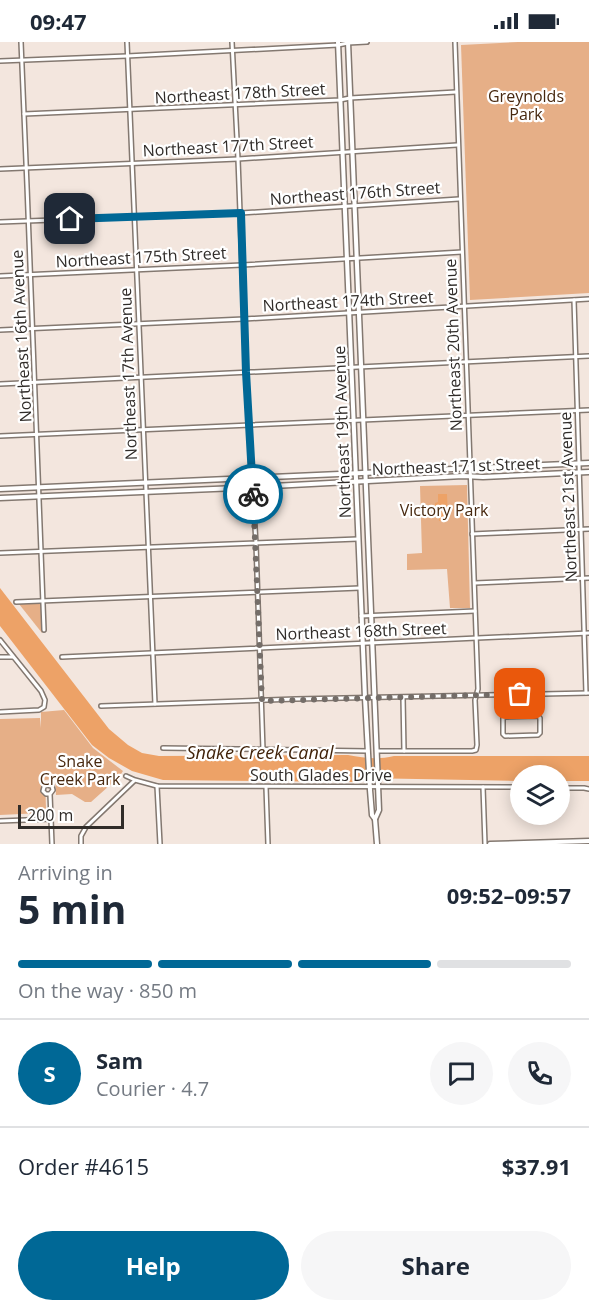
<!DOCTYPE html>
<html lang="en">
<head>
<meta charset="utf-8">
<style>
  :root { --surface:#fff; --page:#f6f6f7; --text:#1f2937; --muted:#747a83; --line:#e0e1e3; --accent:#006896 }
  body { margin:0; font-family:"Open Sans",sans-serif; background:var(--page); color:var(--text); height:100vh; display:flex; flex-direction:column; font-size:22px; white-space:nowrap }
  * { box-sizing:border-box; margin:0 }
  p { font-size:20px; color:var(--muted) }
  .icon { flex:none; width:33px; height:33px; fill:none; stroke:currentColor; stroke-width:2; stroke-linecap:round; stroke-linejoin:round }
  .map { position:relative; height:802px; overflow:hidden }
  .sheet { display:flex; flex-direction:column; background:var(--surface); flex:1 }
  .sheet>* { flex:none }
  .buttons { position:absolute; left:510px; top:723px; display:grid; gap:12px }
  .buttons a { display:grid; place-items:center; width:60px; height:60px; border-radius:50%; background:var(--surface); box-shadow:0 3px 15px #0003; font-size:30px }
  .scale { position:absolute; left:18px; bottom:15px; width:106px; box-sizing:border-box; padding-left:6px; border:3px solid #302c29; border-top:0; font-size:16px; line-height:21px; white-space:nowrap; color:#302c29; -webkit-text-stroke:4px #fff; paint-order:stroke }
  .pin { position:absolute; display:grid; place-items:center; width:51px; height:51px; color:#fff; margin:-26px; border-radius:12px; box-shadow:0 3px 9px #0006 }
  .courier { position:absolute; display:grid; place-items:center; width:60px; height:60px; margin:-30px; border:4px solid #006896; border-radius:50%; background:#fff; color:#222; box-shadow:0 2px 8px #0007 }
  .head em { font-style:normal; font-weight:700 }
  .head div { display:flex; flex-direction:column-reverse }
  .head { display:flex; align-items:center; justify-content:space-between; height:102px; padding:0 18px }
  h1 { font-size:39px; font-weight:700; line-height:45px }
  .bar { display:grid; grid-template-columns:repeat(4,1fr); gap:9px 6px; align-content:center; height:72px; padding:0 18px }
  .bar i { height:8px; border-radius:4px; background:var(--line) }
  .bar .on { background:var(--accent) }
  .bar p { grid-column:span 4 }
  .line { display:flex; align-items:center; gap:15px; padding:0 18px; border-top:2px solid var(--line) }
  .line div { flex:1 }
  .round { display:grid; place-items:center; flex:none; width:63px; height:63px; border-radius:32px; background:var(--page) }
  .primary-button { display:flex; gap:12px; margin-top:auto; padding:12px 18px }
  .primary-button a { flex:1; height:69px; border-radius:36px; background:var(--accent); color:#fff; font-size:24px; font-weight:700; line-height:69px; text-align:center }
  .primary-button a+a { background:var(--page); color:var(--text) }
  .status { display:flex; justify-content:space-between; align-items:center; height:42px; padding:0 30px; background:var(--surface); direction:ltr }
  .status svg { height:16px; fill:currentColor }
  .map>svg:first-child { display:block }
  .green { fill:#e6af87 }
  .water { fill:#eda267 }
  .lines { fill:none; stroke-linecap:round; stroke-linejoin:round }
  .street-casing { stroke:#837870; stroke-width:6 }
  .secondary-casing { stroke:#837870; stroke-width:7 }
  .street { stroke:#fff; stroke-width:3 }
  .secondary { stroke:#fff; stroke-width:4 }
  .done { stroke:#746d68; stroke-width:6; stroke-dasharray:0 10.8 }
  .route { stroke:#006896; stroke-width:8 }
  .labels { text-anchor:middle; stroke-width:4.5; stroke-linejoin:round; paint-order:stroke }
  .street-label { font-size:16px; fill:#302c29; stroke:#fff }
  .park-label { font-size:16px; fill:#47280f; stroke:#fff }
  .water-label { font-size:18px; font-style:italic; fill:#402209; stroke:#fff }
</style>
</head>
<body>
<div class="status"><b>09:47</b><svg viewBox="0 0 49 12"><path d="M0 12V9h3v3zM5 12V6h3v6zM10 12V3h3v9zM15 12V0h3v12zM26 1h20v11H26zM47 4h2v5h-2z"/></svg></div>
<div class="map">
<svg width="589" height="802" viewBox="0 0 589 802">
  <rect width="100%" height="100%" fill="#f3e6de"/>
  <g class="green">
    <polygon points="518,0 589,0 589,251 470,258 461,3"/>
    <polygon points="467,443 470,566 450,566 447,527 407,528 407,512 422,511 420,444"/>
    <polygon points="41,561 42,591 19,562"/>
    <polygon points="64,668 93,706 123,729 119,735 91,760 85,760 72,752 56,753 55,737 45,738 46,766 42,771 0,773 0,677 40,676 41,686 41,670"/>
  </g>
  <g class="water">
    <polygon points="438,452 447,452 448,478 439,479 438,471 435,470 435,461 438,460"/>
    <path d="M0,546L109,687L128,703L142,711L159,714L348,713C364,716 378,718 394,714H589V739H560V734H520V739L363,736L354,740L163,738L132,729L109,716L92,703L0,584Z"/>
  </g>
  <g class="lines">
    <defs>
      <g id="street">
        <path d="M21,0C29,196 38,392 44,588"/>
        <polyline points="127,0 155,662"/>
        <polyline points="232,0 238,117 246,330 256,502 263,708"/>
        <polyline points="0,19 127,14 338,3 348,1 367,0"/>
        <polyline points="24,72 340,58 350,56 456,50"/>
        <polyline points="0,127 238,117 457,103"/>
        <polyline points="0,180 241,171 459,157"/>
        <polyline points="0,234 242,223 462,210"/>
        <polyline points="574,258 586,651"/>
        <polyline points="0,288 244,277 589,257"/>
        <polyline points="0,342 589,314"/>
        <polyline points="0,394 589,368"/>
        <polyline points="472,492 589,487"/>
        <polyline points="0,511 358,497"/>
        <polyline points="475,541 589,536"/>
        <polyline points="16,560 360,546"/>
        <polyline points="361,574 475,569"/>
        <polyline points="0,598 41,649 45,658 44,665 39,668 0,670"/>
        <polyline points="0,615 13,615"/>
        <polyline points="62,615 589,591"/>
        <polyline points="520,652 522,674"/>
        <polyline points="403,655 404,709"/>
        <polyline points="101,664 296,657 589,651"/>
        <polygon points="538,674 540,676 540,691 538,693 505,694 503,692 503,675"/>
        <polyline points="163,706 368,709"/>
        <polyline points="377,709 472,709 476,708 477,703 475,658 478,647 455,0"/>
        <polyline points="126,734 135,738 157,744 520,745"/>
        <polyline points="157,744 160,802"/>
        <polyline points="266,745 268,802"/>
        <polyline points="483,745 485,802"/>
        <polyline points="560,746 584,746 589,747"/>
        <polyline points="50,752 46,752 43,749 44,745 46,743 52,744 53,748 50,752 52,802"/>
        <polyline points="0,779 51,777"/>
        <polyline points="81,802 81,794 86,785 134,739"/>
      </g>
      <g id="secondary">
        <polyline points="338,0 365,656 370,748 372,773 375,777 377,802"/>
        <polyline points="348,0 379,768 375,777"/>
        <polyline points="0,447 589,421"/>
        <polyline points="0,456 237,446 463,434 483,435 589,430"/>
        <polyline points="490,802 589,799"/>
      </g>
    </defs>
    <use href="#street" class="street-casing"/>
    <use href="#secondary" class="secondary-casing"/>
    <use href="#street" class="street"/>
    <use href="#secondary" class="secondary"/>
  </g>
  <g class="lines">
    <polyline class="done" points="253,452 262,659 520,652"/>
    <polyline class="route" points="70,177 241,171 246,330 253,452"/>
  </g>
  <g class="labels">
    <g class="street-label">
      <text transform="translate(240 51) rotate(-3)" y="6">Northeast 178th Street</text>
      <text transform="translate(228 104) rotate(-3)" y="6">Northeast 177th Street</text>
      <text transform="translate(355 151) rotate(-4)" y="6">Northeast 176th Street</text>
      <text transform="translate(141 215) rotate(-3)" y="6">Northeast 175th Street</text>
      <text transform="translate(348 259) rotate(-3)" y="6">Northeast 174th Street</text>
      <text transform="translate(21 294) rotate(-93)" y="6">Northeast 16th Avenue</text>
      <text transform="translate(453 303) rotate(-92)" y="6">Northeast 20th Avenue</text>
      <text transform="translate(128 332) rotate(-92)" y="6">Northeast 17th Avenue</text>
      <text transform="translate(342 390) rotate(-92)" y="6">Northeast 19th Avenue</text>
      <text transform="translate(456 424) rotate(-2)" y="6">Northeast 171st Street</text>
      <text transform="translate(568 455) rotate(-92)" y="6">Northeast 21st Avenue</text>
      <text transform="translate(361 589) rotate(-2)" y="6">Northeast 168th Street</text>
      <text x="321" y="739">South Glades Drive</text>
    </g>
    <g class="park-label">
      <text x="526" y="60">Greynolds<tspan x="526" dy="18">Park</tspan></text>
      <text x="444" y="474">Victory Park</text>
      <text x="80" y="725">Snake<tspan x="80" dy="18">Creek Park</tspan></text>
    </g>
    <g class="water-label">
      <text x="260" y="717">Snake Creek Canal</text>
    </g>
  </g>
</svg>
<div class="buttons">
<a><svg class="icon" aria-label="layers" viewBox="0 0 24 24"><path d="M12 4l9 5-9 5-9-5zM3 14l9 5 9-5"/></svg></a>
</div>
<div class="scale">200 m</div>
<div class="pin" style="left:520px;top:652px;background:#ea580c"><svg class="icon" aria-label="bag" viewBox="0 0 24 24"><path d="M5 8h14l-1 12H6zM9 8a3 3 0 0 1 6 0"/></svg></div>
<div class="pin" style="left:70px;top:177px;background:#1f2937"><svg class="icon" aria-label="home" viewBox="0 0 24 24"><path d="M3 11l9-7 9 7M6 9v11h12V9"/></svg></div>
<div class="courier" style="left:253px;top:452px"><svg class="icon" aria-label="bike" viewBox="0 0 24 24"><circle cx="6" cy="16" r="4"/><circle cx="18" cy="16" r="4"/><path d="M6 16l4-8h5l3 8M10 8l3 8H6M13 5h3"/></svg></div>
</div>
<section class="sheet">
<div class="head"><div><h1>5 min</h1><p>Arriving in</p></div><em>09:52–09:57</em></div>
<div class="bar"><i class="on"></i><i class="on"></i><i class="on"></i><i></i><p>On the way · 850 m</p></div>
<div class="line" style="height:108px"><b class="round" style="background:var(--accent);color:#fff">S</b><div><b>Sam</b><p>Courier · 4.7</p></div><a class="round"><svg class="icon" aria-label="chat" viewBox="0 0 24 24"><path d="M4 5h16v11H9l-5 4z"/></svg></a><a class="round"><svg class="icon" aria-label="phone" viewBox="0 0 24 24"><path d="M5 4h4l2 5-3 2q2 4 5 5l2-3 5 2v4C11 20 4 13 5 4z"/></svg></a></div>
<div class="line" style="height:78px"><div>Order #4615</div><b>$37.91</b></div>
<div class="primary-button"><a>Help</a><a>Share</a></div>
</section>
</body>
</html>
